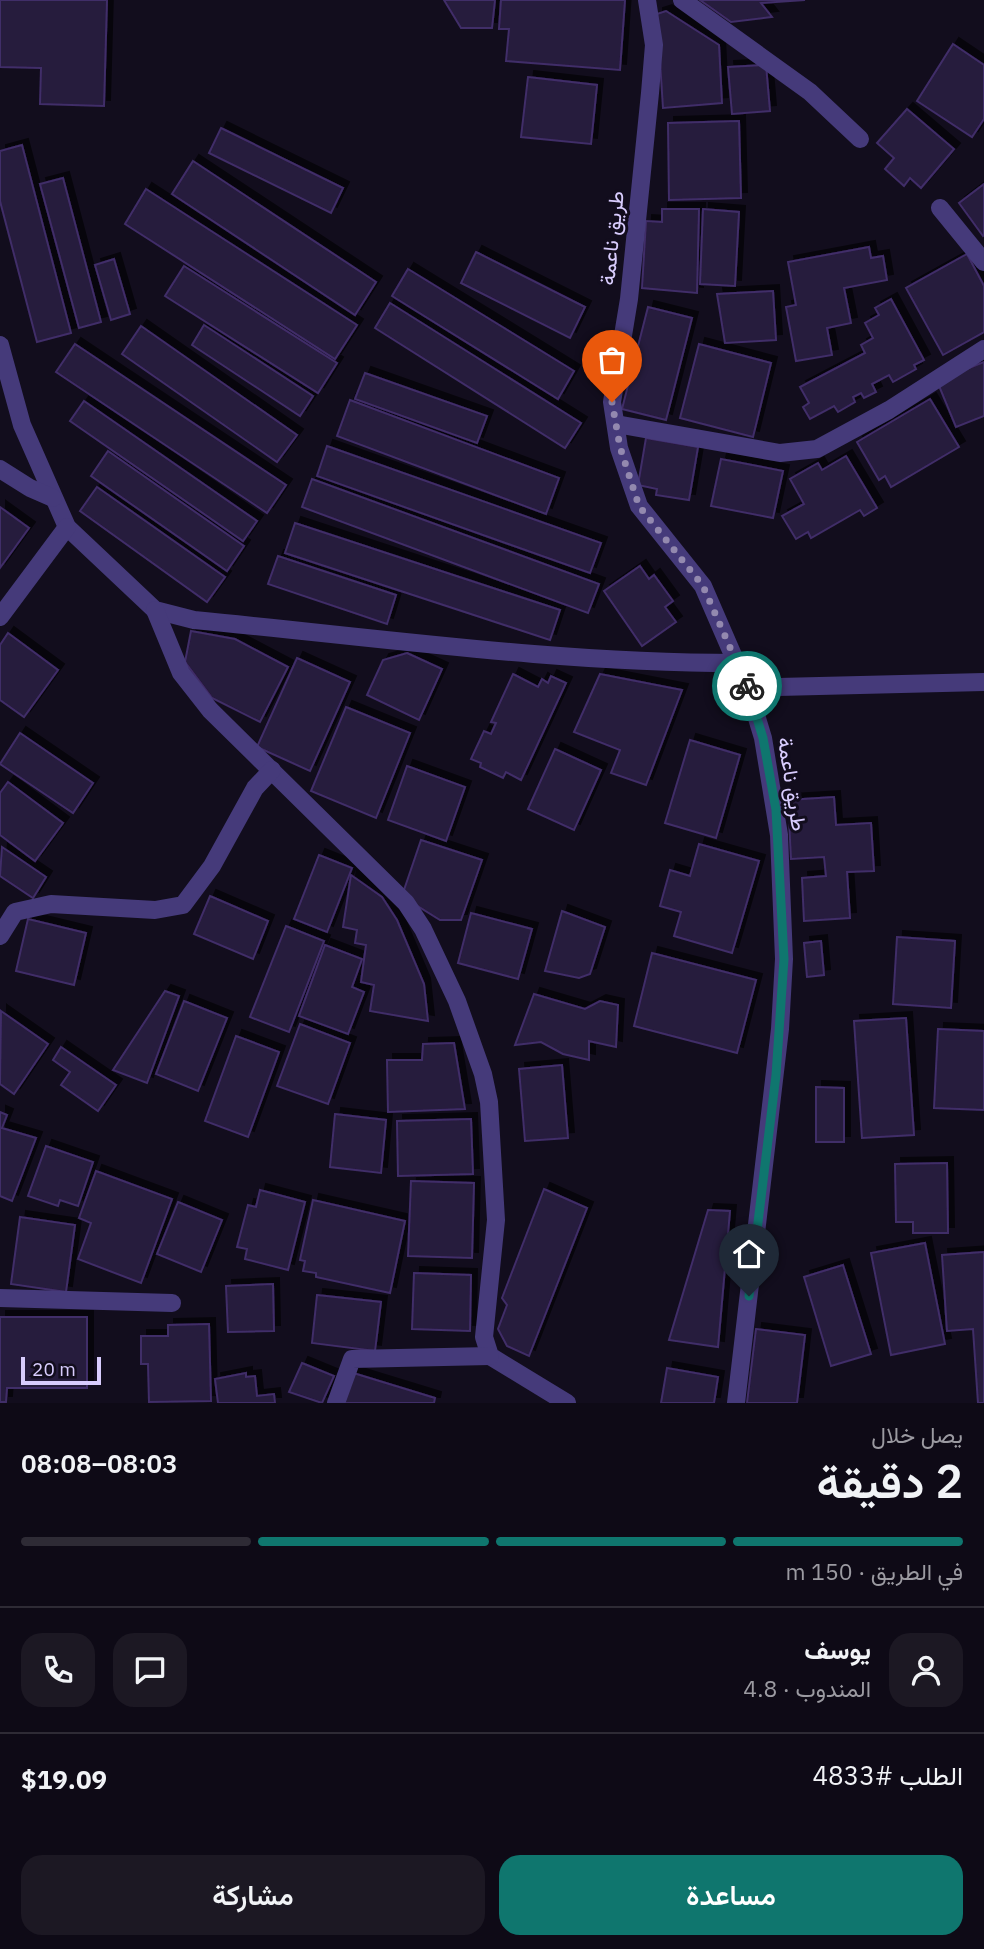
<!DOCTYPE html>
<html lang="ar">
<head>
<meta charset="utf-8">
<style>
  :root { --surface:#0e0a16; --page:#1c1823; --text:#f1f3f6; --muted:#9b9aa1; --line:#2e2b35; --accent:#0f766e }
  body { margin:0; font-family:"IBM Plex Sans",Vazirmatn,sans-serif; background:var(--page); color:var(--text); direction:rtl; height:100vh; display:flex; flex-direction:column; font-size:26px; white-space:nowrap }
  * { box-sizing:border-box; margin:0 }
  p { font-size:23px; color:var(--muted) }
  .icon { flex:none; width:38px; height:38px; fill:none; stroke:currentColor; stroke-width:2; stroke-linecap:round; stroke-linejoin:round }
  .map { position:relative; height:1403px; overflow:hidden; direction:ltr }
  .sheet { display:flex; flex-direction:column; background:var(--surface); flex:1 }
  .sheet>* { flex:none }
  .scale { position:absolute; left:21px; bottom:18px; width:80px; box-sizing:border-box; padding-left:7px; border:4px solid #d8ccfd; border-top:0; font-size:19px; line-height:24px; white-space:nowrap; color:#d8ccfd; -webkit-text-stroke:5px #120d1d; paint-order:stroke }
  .pin { position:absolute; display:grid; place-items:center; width:60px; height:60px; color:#fff; margin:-72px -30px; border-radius:50% 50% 50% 0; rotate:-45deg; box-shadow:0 0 7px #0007 }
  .pin .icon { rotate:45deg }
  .courier { position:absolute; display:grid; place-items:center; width:70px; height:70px; margin:-35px; border:5px solid #0f766e; border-radius:50%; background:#fff; color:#222; box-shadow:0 2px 9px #0007 }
  .head em { font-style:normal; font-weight:600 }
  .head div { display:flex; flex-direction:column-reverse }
  .head { display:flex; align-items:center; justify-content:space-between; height:119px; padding:0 21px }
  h1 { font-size:46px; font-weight:600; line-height:52px }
  .bar { display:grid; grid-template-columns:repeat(4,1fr); gap:10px 7px; align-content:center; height:84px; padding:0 21px }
  .bar i { height:9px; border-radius:5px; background:var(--line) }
  .bar .current { background:var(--accent) }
  .bar p { grid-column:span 4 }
  .line { display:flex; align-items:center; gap:18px; padding:0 21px; border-top:2px solid var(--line) }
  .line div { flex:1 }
  .round { display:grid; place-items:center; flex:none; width:74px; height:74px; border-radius:21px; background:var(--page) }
  .primary-button { display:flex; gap:14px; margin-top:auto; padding:14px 21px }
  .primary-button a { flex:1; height:80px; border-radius:21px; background:var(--accent); color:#fff; font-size:28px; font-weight:600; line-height:80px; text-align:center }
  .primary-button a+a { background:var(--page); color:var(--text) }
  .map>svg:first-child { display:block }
  .building { fill:#261a3d; stroke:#402d68; stroke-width:2; filter:url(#shadow) }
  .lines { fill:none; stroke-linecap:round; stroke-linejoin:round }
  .minor { stroke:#453a7a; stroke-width:18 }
  .done { stroke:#9389af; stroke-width:7; stroke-dasharray:0 12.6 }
  .route { stroke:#0f766e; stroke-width:9 }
  .labels { text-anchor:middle; stroke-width:6; stroke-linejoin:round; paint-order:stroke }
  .street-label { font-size:21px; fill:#d8ccfd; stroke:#120d1d }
</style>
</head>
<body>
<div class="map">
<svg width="984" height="1403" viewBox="0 0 984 1403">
  <defs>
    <filter id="shadow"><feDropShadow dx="6" dy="-6" stdDeviation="0" flood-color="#0009"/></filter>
  </defs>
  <rect width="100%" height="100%" fill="#120d1d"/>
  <g class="building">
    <polygon points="0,0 107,0 104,106 40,104 41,68 0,67"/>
    <polygon points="444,0 495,0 492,28 461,28"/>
    <polygon points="501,0 625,0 620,70 506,61 509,29 499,29"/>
    <polygon points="700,0 805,0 761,3 772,17 731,22"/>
    <polygon points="666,11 719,45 722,103 663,108 657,14"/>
    <polygon points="953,44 984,65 984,119 972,137 917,101"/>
    <polygon points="766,65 770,111 732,114 728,67"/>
    <polygon points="528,77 597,85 591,144 521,137"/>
    <polygon points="907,109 954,149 921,188 910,178 904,186 885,169 894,158 877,143"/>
    <polygon points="739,121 741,198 669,200 668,123"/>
    <polygon points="221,128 343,188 331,213 209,153"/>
    <polygon points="22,145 71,333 37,342 0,201 0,151"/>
    <polygon points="193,161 376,282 355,315 172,194"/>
    <polygon points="63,178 101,322 79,328 40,184"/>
    <polygon points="984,184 984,235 983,236 959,203"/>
    <polygon points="146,189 357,325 335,359 125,224"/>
    <polygon points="662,209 699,209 697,293 642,288 646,221 662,222"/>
    <polygon points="703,209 739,212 735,286 700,284"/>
    <polygon points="869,247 871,258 883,256 887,280 844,288 851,323 827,328 832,355 796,361 786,307 796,305 788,262"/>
    <polygon points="476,252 585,307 570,338 461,283"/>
    <polygon points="967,254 984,286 984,332 943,355 906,288"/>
    <polygon points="114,259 130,314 111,320 95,265"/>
    <polygon points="184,266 337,363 318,393 165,296"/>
    <polygon points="408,269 574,371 558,399 392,296"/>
    <polygon points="773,291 776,340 725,343 717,294"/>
    <polygon points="891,299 924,360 914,365 916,369 893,382 889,375 872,384 876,392 864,398 861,393 853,397 855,402 838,412 834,406 810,419 803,407 809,403 800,387 865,353 861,345 873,338 865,323 879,315 875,308"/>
    <polygon points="390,303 581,423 565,448 375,328"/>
    <polygon points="648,307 692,318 666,420 622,409"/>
    <polygon points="204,325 313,396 300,416 192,345"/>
    <polygon points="141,326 297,435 277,462 122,354"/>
    <polygon points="75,344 286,485 267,513 56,372"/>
    <polygon points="699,344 771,363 753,437 680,418"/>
    <polygon points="984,362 984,416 956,427 937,381"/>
    <polygon points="365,373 487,416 477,443 355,399"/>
    <polygon points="930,399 959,447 891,487 885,476 879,480 857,442"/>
    <polygon points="350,400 559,478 546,514 337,436"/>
    <polygon points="84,401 257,521 243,541 70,421"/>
    <polygon points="646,438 698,447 689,500 656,495 657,489 638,485"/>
    <polygon points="327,446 601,543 590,573 317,476"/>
    <polygon points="108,451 244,546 227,571 91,476"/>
    <polygon points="846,456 877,508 864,516 860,510 811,538 808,532 796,539 782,516 804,504 790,479 818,463 822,470"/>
    <polygon points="721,459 783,471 773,518 711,506"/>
    <polygon points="312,479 599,584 588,613 302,507"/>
    <polygon points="97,487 225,577 207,602 80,511"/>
    <polygon points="0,507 29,528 0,568"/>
    <polygon points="295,523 560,610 550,640 285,553"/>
    <polygon points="278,556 396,595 387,624 268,584"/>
    <polygon points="640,566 649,579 654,575 673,601 665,607 676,622 642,646 604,591"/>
    <polygon points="191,631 235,639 288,667 260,722 212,698 185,662"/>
    <polygon points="8,633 58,670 24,717 0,700 0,645"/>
    <polygon points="407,653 442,669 419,720 367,695 383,660"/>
    <polygon points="297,658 350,682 310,771 257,747"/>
    <polygon points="513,674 538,687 542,679 548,683 551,676 566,683 521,780 506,772 503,778 480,767 481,763 471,759 484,731 491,734 496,723 491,722"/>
    <polygon points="600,674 682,690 646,785 611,773 620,750 574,732"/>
    <polygon points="346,707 410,733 376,818 311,791"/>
    <polygon points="20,733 93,783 73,813 0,764"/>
    <polygon points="690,740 740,755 716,838 665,823"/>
    <polygon points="555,749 601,770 574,830 528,809"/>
    <polygon points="407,766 465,787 446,841 388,820"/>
    <polygon points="8,782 63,823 35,861 0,835 0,793"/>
    <polygon points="834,797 836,825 871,823 874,871 847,872 850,918 804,921 802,878 826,876 824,857 791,859 788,800"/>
    <polygon points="421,840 482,860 461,920 440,920 408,900 404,890"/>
    <polygon points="699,844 759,861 732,953 674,936 681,912 660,906 670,870 690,876"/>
    <polygon points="2,847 46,877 33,898 0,876"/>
    <polygon points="319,855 352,868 327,932 294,919"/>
    <polygon points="351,875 382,897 397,920 424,984 428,1021 370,1011 374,985 361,982 366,945 355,943 357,930 343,927"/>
    <polygon points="210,896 268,921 253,959 194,934"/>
    <polygon points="562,911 605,927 590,974 579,978 545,971"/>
    <polygon points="471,913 532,929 518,979 458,963"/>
    <polygon points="28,919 86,933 74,985 16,971"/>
    <polygon points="286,926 324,941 289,1032 250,1017"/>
    <polygon points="897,937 955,941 951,1008 893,1004"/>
    <polygon points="821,941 824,975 807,977 804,943"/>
    <polygon points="325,945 362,959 352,987 364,992 348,1034 299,1016"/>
    <polygon points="652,953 756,980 737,1053 634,1026"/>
    <polygon points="165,991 179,996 147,1083 113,1070"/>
    <polygon points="534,994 585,1009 600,1001 618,1005 616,1047 589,1041 589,1060 563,1054 541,1042 515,1045"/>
    <polygon points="184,1001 227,1018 198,1091 156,1074"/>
    <polygon points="1,1011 48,1044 14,1094 0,1084"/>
    <polygon points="906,1018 914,1135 862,1138 854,1021"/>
    <polygon points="300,1024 350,1043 328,1104 277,1086"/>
    <polygon points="938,1029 984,1031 984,1110 934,1108"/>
    <polygon points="236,1036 279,1052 248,1137 205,1121"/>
    <polygon points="454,1043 465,1109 388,1112 387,1060 422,1060 423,1044"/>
    <polygon points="61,1047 116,1085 98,1111 61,1085 70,1072 53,1060"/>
    <polygon points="562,1065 568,1138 525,1141 519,1069"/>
    <polygon points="816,1087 844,1088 844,1142 816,1142"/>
    <polygon points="0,1112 7,1115 2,1128 36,1138 12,1201 0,1196"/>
    <polygon points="335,1114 386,1120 381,1173 330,1167"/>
    <polygon points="471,1119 473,1174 398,1176 397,1121"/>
    <polygon points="46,1146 93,1162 78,1206 60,1200 58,1206 28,1196"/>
    <polygon points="947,1163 948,1233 913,1233 913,1222 896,1222 895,1164"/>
    <polygon points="96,1171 172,1199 141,1283 78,1259 91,1223 79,1218"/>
    <polygon points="411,1181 474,1183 472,1258 408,1256"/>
    <polygon points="544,1189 587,1208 529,1356 507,1346 498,1329 507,1305 502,1298"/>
    <polygon points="260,1190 305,1202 288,1270 245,1259 247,1249 237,1247 248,1205 256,1207"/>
    <polygon points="313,1200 405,1221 390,1293 316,1277 316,1273 303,1271 305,1261 300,1260"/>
    <polygon points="178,1202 222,1220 201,1272 157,1254"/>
    <polygon points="708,1210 730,1211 718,1347 669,1340"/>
    <polygon points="20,1217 75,1225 66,1292 11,1284"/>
    <polygon points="925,1243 945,1344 891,1355 871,1253"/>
    <polygon points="984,1252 984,1403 978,1403 973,1329 947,1331 942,1255"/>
    <polygon points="843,1265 871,1354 831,1366 804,1277"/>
    <polygon points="414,1273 471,1275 470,1331 412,1329"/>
    <polygon points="273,1284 274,1331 228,1332 226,1286"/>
    <polygon points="317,1295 381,1302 375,1351 312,1343"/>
    <polygon points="0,1317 87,1317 87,1388 7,1388 6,1402 0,1402"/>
    <polygon points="209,1324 211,1401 149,1402 148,1364 141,1364 141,1336 168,1336 168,1325"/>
    <polygon points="756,1329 805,1335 797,1403 747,1403"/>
    <polygon points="302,1363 334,1376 322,1403 289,1392"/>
    <polygon points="667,1368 718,1377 714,1403 661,1403"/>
    <polygon points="350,1372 435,1398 434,1403 341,1403"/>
    <polygon points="246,1373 246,1377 255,1376 257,1396 274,1394 275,1403 218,1403 215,1379"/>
  </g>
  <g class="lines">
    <g class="minor">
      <polyline points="647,0 654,45 650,93 629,299 612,402 619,448 639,506 703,586 749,692 763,738 779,835 784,959 780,1029 736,1403"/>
      <polyline points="682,0 810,92 860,139"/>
      <polyline points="940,208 984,262"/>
      <path d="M0,345L22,425L67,527L155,610L194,620C374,637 555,663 737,663"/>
      <polyline points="616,424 780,453 817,449 889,410 984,349"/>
      <polyline points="0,469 30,488 53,498"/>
      <polyline points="155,610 181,673 210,710 406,903 423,929 457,1001 483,1074 489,1102 496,1220 484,1337 490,1356 567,1403"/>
      <polyline points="0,617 67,527"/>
      <polyline points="749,692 778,687 984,682"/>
      <polyline points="0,936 15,912 51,904 155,910 183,905 212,866 255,788 272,770"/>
      <polyline points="0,1298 172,1303"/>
      <polyline points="336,1403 352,1359 490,1356"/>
    </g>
  </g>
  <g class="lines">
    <polyline class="done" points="612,402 620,447 639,506 703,586 747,686"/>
    <polyline class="route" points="747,686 763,738 776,810 784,959 776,1075 749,1296"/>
  </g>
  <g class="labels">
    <g class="street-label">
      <text transform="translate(612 238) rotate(-84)" y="7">طريق ناعمة</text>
      <text transform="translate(792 784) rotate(81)" y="7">طريق ناعمة</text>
    </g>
  </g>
</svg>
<div class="scale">20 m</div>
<div class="pin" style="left:612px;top:402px;background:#ea580c"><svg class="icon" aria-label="bag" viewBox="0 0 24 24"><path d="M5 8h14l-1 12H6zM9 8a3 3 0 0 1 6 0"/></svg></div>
<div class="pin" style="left:749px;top:1296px;background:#1f2937"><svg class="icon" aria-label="home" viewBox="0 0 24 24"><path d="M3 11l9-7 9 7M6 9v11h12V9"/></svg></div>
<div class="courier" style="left:747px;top:686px"><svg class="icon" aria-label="bike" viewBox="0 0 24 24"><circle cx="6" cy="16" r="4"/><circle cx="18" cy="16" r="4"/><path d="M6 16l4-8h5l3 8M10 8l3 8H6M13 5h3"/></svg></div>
</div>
<section class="sheet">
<div class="head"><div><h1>2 دقيقة</h1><p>يصل خلال</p></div><em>08:03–08:08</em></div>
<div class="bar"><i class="current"></i><i class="current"></i><i class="current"></i><i></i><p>في الطريق · 150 m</p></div>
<div class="line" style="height:126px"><a class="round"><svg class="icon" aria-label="person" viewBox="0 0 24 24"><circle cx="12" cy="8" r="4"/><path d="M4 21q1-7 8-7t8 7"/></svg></a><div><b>يوسف</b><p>المندوب · 4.8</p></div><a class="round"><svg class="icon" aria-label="chat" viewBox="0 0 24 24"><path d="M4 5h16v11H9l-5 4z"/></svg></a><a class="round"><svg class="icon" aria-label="phone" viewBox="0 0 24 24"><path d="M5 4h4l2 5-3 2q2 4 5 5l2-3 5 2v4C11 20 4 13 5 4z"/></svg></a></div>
<div class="line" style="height:91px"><div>الطلب #4833</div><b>$19.09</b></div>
<div class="primary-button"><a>مساعدة</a><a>مشاركة</a></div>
</section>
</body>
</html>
